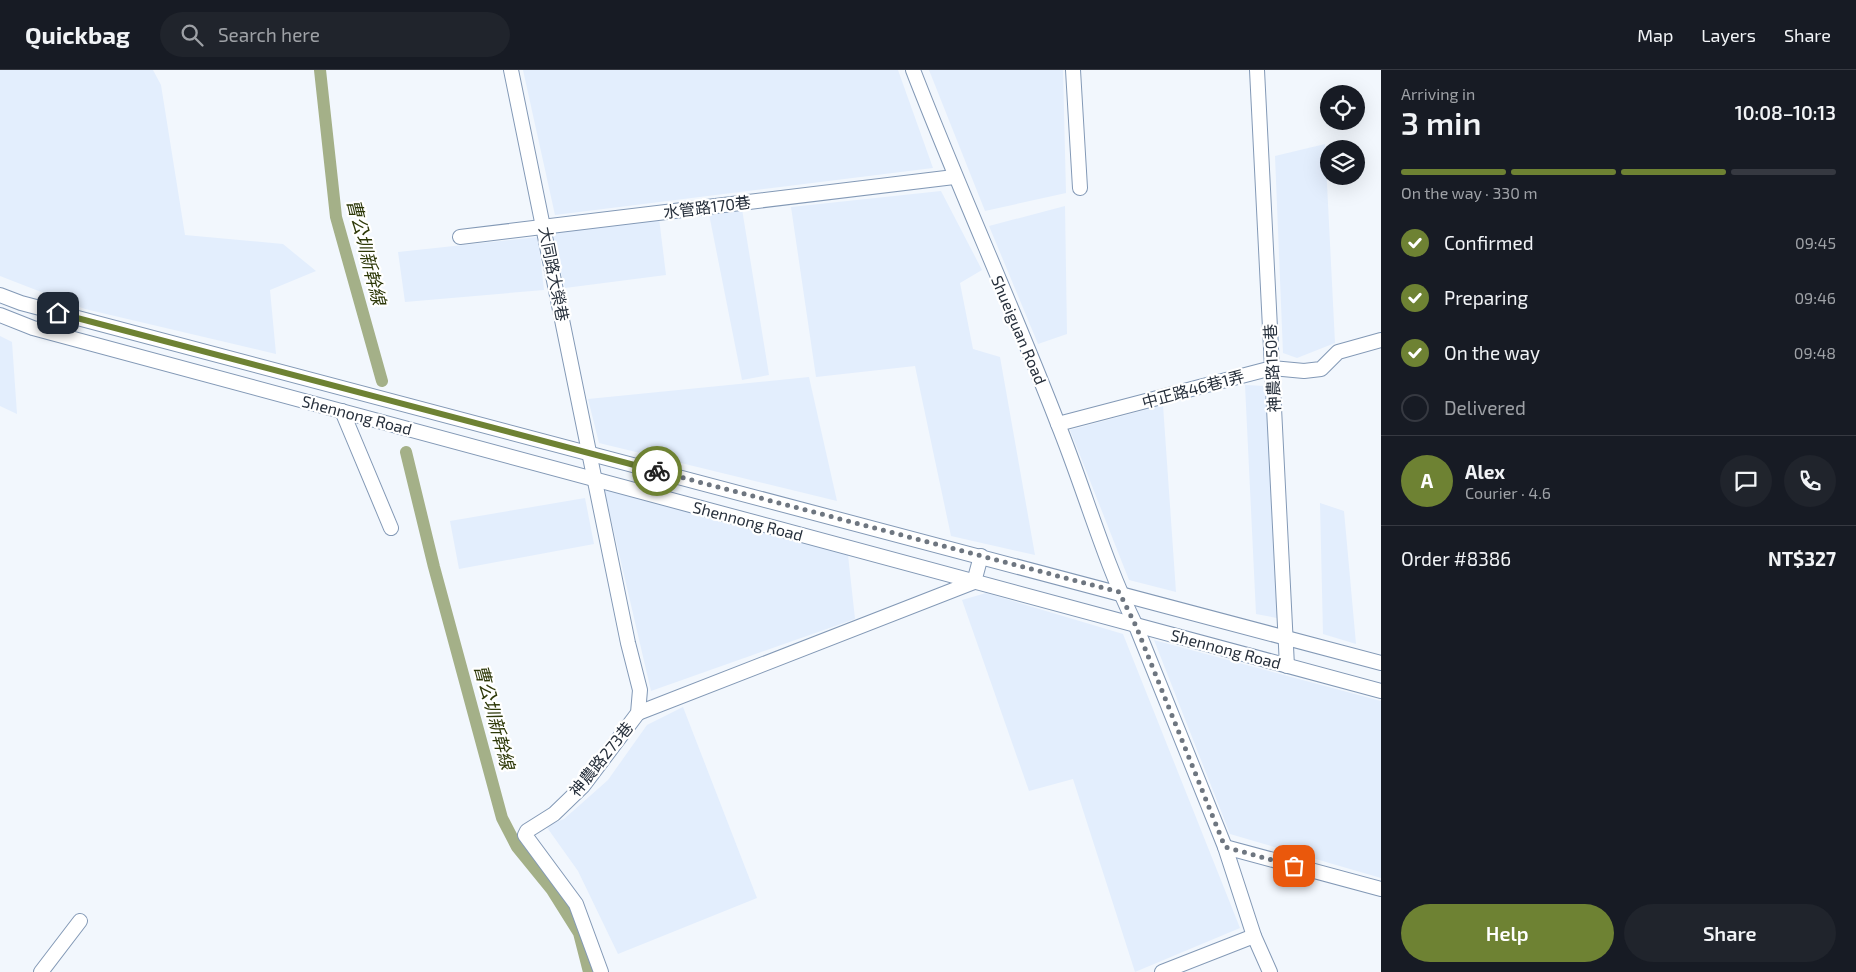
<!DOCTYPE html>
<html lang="en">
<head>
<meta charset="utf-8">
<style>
  :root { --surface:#171b24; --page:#20242c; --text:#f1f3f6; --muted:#9ea1a6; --line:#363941; --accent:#6e8233 }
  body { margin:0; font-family:"Exo 2","Noto Sans TC",sans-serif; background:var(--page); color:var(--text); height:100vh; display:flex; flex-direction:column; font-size:19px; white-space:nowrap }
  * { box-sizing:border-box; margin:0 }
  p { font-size:16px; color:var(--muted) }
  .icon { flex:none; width:28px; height:28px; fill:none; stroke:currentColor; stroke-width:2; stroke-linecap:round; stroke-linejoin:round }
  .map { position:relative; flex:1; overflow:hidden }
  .sheet { display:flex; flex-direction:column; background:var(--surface); width:475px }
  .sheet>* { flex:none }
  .tools { position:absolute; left:1320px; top:15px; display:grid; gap:10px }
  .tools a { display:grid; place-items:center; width:45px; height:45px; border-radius:50%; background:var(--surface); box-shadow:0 5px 20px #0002; font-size:25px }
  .pin { position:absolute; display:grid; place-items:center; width:42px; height:42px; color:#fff; margin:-21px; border-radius:10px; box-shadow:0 2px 8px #0006 }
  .courier { position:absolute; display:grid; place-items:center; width:50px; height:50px; margin:-25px; border:4px solid #6e8233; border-radius:50%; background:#fff; color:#222; box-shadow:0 1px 6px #0007 }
  .head em { font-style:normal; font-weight:600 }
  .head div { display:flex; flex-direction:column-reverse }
  .head { display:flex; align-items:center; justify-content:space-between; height:85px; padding:0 20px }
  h1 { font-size:32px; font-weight:600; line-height:38px }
  .bar { display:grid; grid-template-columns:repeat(4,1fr); gap:8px 5px; align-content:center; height:60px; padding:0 20px }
  .bar i { height:6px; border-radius:4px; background:var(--line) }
  .bar .on { background:var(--accent) }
  .bar p { grid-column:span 4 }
  .line { display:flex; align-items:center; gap:12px; padding:0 20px; border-top:1px solid var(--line) }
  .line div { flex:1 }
  .round { display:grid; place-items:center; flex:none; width:52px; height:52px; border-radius:26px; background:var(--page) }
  ol { padding:0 20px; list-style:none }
  li { display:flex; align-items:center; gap:15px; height:55px }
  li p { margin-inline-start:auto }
  li .icon { padding:5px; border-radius:50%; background:var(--accent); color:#fff; stroke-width:4 }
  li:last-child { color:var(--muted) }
  li i { width:28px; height:28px; border:2px solid var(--line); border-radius:50% }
  .primary-button { display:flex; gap:10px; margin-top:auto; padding:10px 20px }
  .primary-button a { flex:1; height:58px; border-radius:30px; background:var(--accent); color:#fff; font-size:20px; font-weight:600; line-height:58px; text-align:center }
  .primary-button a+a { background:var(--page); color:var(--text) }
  header { display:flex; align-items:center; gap:30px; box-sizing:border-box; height:70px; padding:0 25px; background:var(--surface); border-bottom:1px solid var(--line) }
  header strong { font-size:24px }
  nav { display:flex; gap:28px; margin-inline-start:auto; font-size:18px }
  .search { width:350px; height:45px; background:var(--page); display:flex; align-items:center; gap:12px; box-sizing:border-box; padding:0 18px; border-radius:28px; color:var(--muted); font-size:19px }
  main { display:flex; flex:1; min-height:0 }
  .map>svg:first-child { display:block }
  .built { fill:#e3eefd }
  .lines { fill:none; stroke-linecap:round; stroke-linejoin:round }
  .canal { stroke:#a4b088; stroke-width:12 }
  .minor-casing { stroke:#8399b6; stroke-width:16 }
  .minor { stroke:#fff; stroke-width:14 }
  .done { stroke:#6e7680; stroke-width:5; stroke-dasharray:0 9 }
  .route { stroke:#6e8233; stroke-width:6 }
  .labels { text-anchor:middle; stroke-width:4.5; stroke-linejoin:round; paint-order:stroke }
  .street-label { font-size:16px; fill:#27303c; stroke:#fff }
  .water-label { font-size:18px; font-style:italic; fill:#2e3909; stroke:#fff }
</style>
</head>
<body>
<header>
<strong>Quickbag</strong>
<div class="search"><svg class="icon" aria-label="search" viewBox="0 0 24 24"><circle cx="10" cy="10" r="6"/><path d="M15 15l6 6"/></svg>Search here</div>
<nav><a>Map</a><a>Layers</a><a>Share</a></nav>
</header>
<main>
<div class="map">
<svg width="1381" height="902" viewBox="0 0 1381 902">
  <rect width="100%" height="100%" fill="#f2f7fd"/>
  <g class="built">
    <polygon points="0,0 153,0 161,15 185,165 283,174 316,201 270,220 276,284 85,239 0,206"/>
    <polygon points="523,0 898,0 933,98 555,145"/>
    <polygon points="929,0 1063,0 1066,123 985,141"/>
    <polygon points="1325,74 1335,273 1297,288 1283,283 1275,86"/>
    <polygon points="941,121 982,200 960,213 973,279 1000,287 1035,485 951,466 915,296 816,307 791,137"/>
    <polygon points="1065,136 1067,264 1038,274 989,156"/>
    <polygon points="742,139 769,305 742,310 709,144"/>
    <polygon points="659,148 666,205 565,218 551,163"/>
    <polygon points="538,167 544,220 405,232 398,182"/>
    <polygon points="0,266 12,272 17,344 0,336"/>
    <polygon points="809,307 837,431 599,373 588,329"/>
    <polygon points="1245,315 1266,316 1277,548 1256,544"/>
    <polygon points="1163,335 1176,522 1129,510 1070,360"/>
    <polygon points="604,419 848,485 855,549 651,621"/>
    <polygon points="585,428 594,474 459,499 450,451"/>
    <polygon points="1320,433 1344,441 1356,574 1323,564"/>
    <polygon points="986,523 1123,564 1240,858 1135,902 1073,709 1029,721 962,530"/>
    <polygon points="1154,570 1381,631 1381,808 1230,764"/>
    <polygon points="683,637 757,828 618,884 578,801 546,756 564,749 608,710 647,655"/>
  </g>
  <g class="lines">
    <g class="canal">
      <polyline points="320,0 336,147 382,311"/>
      <polyline points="406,382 434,497 502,748 517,777 552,820 579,863 589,902"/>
    </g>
    <defs>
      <g id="minor">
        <polyline points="511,0 628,573 640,620 638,643 583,716 554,744 527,761 525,765 576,834 601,902"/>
        <path d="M913,0C959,119 1012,235 1058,354C1085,421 1104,491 1136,556L1225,777L1254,866L1270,902"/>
        <polyline points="1073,0 1080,118"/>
        <polyline points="1257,0 1287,596"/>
        <polyline points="460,167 954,107"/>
        <path d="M0,225L21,233C474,357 929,470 1381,593"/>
        <polyline points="0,245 33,258 1381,621"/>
        <polyline points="342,341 391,458"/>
        <polyline points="1058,354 1272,298 1304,301 1321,299 1338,282 1381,270"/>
        <polyline points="638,643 974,512 981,486"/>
        <polyline points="1225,777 1381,819"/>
        <polyline points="41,902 80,851"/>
        <polyline points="1162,902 1254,866"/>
      </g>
    </defs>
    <use href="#minor" class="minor-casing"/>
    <use href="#minor" class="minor"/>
  </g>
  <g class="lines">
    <polyline class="done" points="657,401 1119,522 1136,556 1225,777 1294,796"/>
    <polyline class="route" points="58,243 657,401"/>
  </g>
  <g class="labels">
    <g class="street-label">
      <text transform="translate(707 137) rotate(-7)" y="6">水管路170巷</text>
      <text transform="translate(554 204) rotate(79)" y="6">大同路大榮巷</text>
      <text transform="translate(1019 260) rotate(67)" y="6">Shueiguan Road</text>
      <text transform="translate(1272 298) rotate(-93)" y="6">神農路150巷</text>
      <text transform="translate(1193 319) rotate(-15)" y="6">中正路46巷1弄</text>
      <text transform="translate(357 345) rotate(15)" y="6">Shennong Road</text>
      <text transform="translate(748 451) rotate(15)" y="6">Shennong Road</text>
      <text transform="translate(1226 579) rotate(15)" y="6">Shennong Road</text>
      <text transform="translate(601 689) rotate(-51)" y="6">神農路273巷</text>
    </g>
    <g class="water-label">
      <text transform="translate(366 182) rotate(76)" y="6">曹公圳新幹線</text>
      <text transform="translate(494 647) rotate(75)" y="6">曹公圳新幹線</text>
    </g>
  </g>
</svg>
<div class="tools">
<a><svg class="icon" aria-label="locate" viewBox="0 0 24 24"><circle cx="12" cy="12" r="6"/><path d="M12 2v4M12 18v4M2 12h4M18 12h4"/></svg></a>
<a><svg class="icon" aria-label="layers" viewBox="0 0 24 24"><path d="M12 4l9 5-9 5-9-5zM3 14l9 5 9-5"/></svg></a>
</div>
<div class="pin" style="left:1294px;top:796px;background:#ea580c"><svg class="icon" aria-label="bag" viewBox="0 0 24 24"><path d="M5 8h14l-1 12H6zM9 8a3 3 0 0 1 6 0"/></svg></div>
<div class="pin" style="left:58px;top:243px;background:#1f2937"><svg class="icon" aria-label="home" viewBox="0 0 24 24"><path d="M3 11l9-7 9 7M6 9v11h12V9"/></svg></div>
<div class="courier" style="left:657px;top:401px"><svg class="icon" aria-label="bike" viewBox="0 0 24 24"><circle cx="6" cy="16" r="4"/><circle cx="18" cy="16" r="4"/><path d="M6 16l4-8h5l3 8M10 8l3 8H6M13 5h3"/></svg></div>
</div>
<section class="sheet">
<div class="head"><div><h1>3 min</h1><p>Arriving in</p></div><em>10:08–10:13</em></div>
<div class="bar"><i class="on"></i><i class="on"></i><i class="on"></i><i></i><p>On the way · 330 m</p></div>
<ol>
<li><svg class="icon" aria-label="check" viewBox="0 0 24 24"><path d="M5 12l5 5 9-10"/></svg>Confirmed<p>09:45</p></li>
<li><svg class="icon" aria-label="check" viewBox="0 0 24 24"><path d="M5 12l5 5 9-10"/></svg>Preparing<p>09:46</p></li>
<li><svg class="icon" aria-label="check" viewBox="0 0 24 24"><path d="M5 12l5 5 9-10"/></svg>On the way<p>09:48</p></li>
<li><i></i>Delivered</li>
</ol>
<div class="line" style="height:90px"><b class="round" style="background:var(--accent);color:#fff">A</b><div><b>Alex</b><p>Courier · 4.6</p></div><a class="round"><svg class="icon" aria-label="chat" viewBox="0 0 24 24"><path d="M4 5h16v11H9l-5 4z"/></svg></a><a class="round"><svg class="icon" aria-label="phone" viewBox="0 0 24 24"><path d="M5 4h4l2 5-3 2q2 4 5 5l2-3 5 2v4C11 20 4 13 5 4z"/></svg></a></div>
<div class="line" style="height:65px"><div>Order #8386</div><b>NT$327</b></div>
<div class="primary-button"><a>Help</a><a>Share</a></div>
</section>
</main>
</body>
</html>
